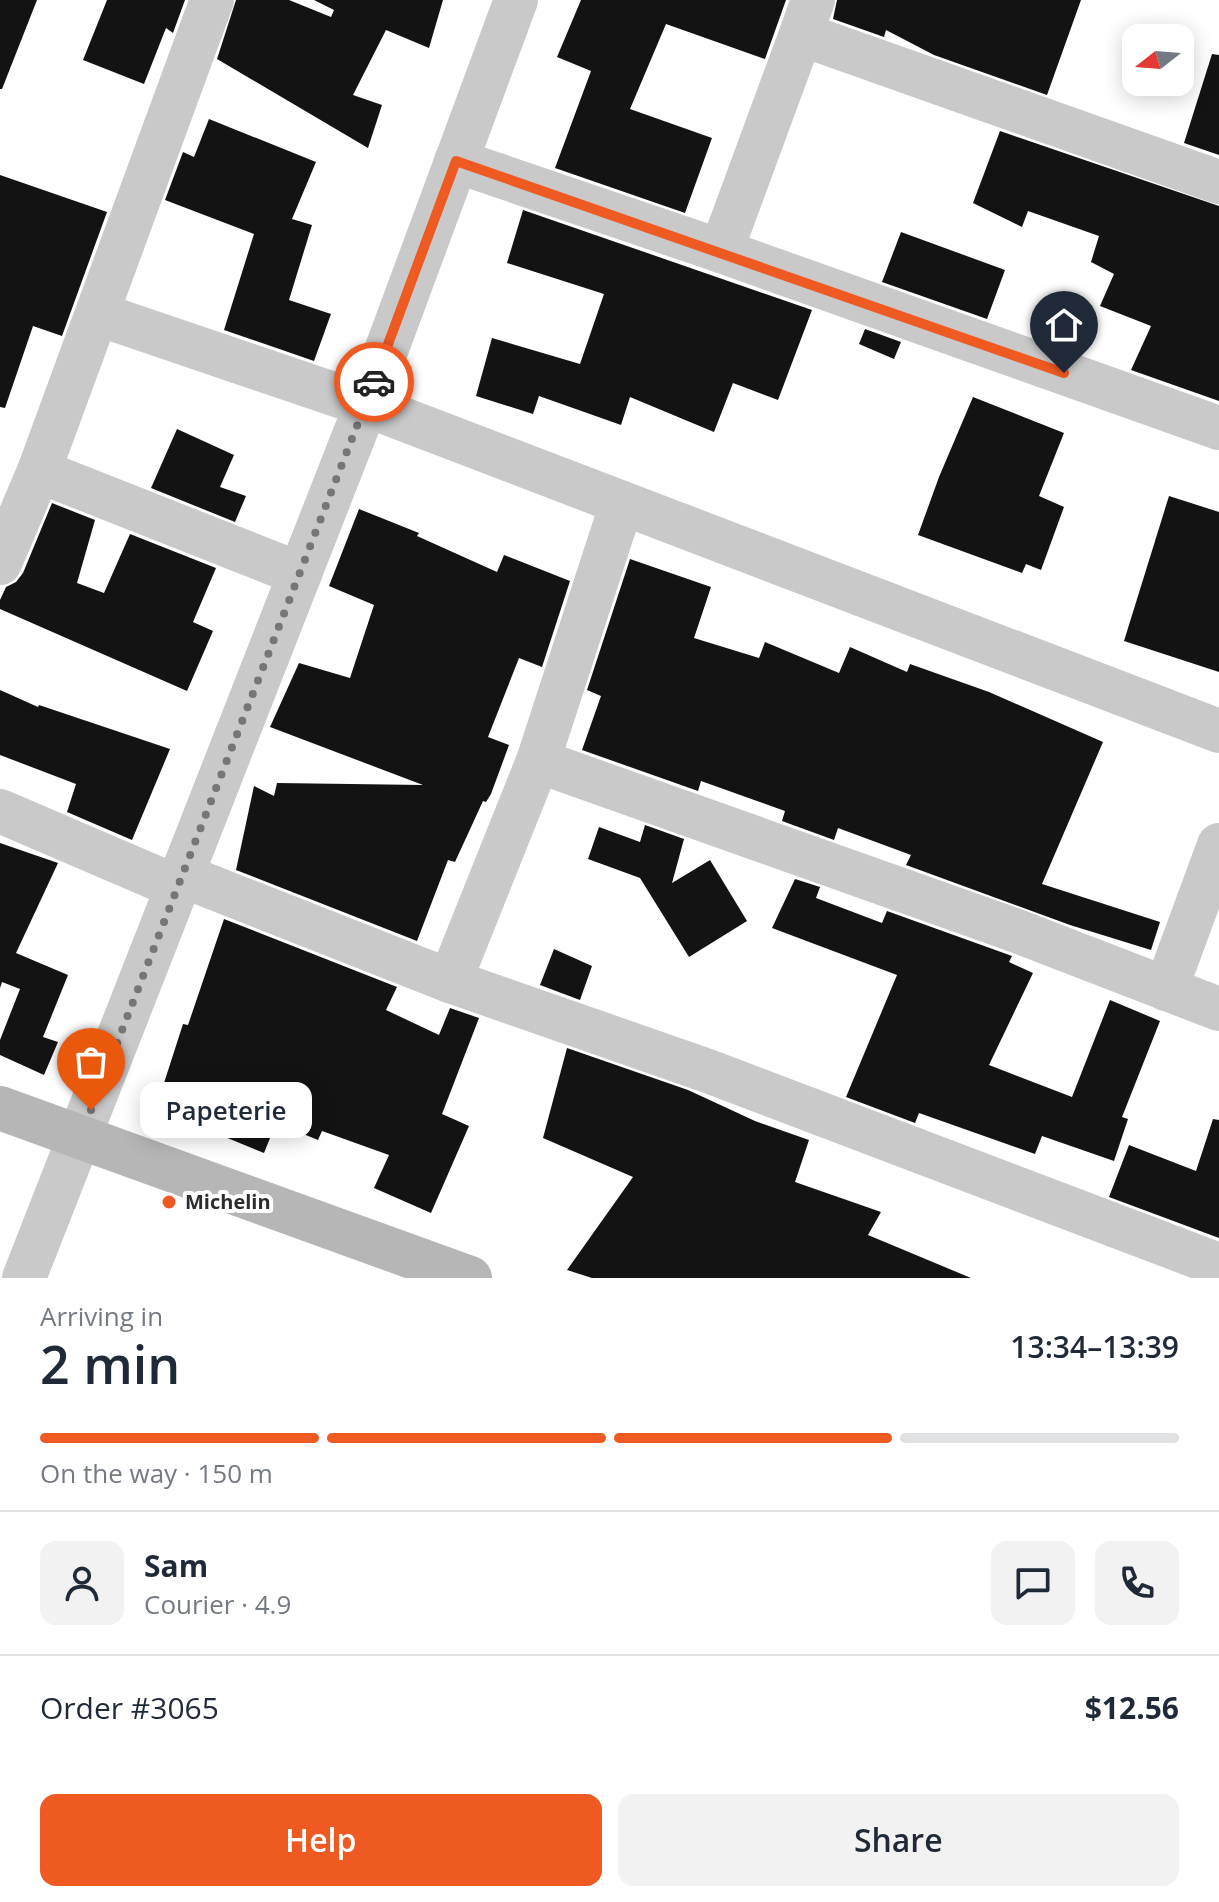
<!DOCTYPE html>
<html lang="en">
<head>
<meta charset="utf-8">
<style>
  :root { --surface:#fff; --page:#f2f2f3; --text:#1f2937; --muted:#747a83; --line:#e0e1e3; --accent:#ef5922 }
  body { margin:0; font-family:"Open Sans",sans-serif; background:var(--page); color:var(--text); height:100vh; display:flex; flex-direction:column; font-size:30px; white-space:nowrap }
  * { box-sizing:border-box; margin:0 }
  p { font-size:26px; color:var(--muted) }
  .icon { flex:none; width:44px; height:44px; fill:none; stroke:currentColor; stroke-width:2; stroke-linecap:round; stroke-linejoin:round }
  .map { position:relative; height:1278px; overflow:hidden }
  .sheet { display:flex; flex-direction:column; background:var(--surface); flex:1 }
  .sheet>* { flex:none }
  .needle { width:52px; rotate:253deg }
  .controls { position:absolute; left:1122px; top:24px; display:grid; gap:16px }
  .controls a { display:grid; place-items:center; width:72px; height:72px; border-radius:16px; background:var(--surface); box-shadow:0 4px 20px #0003; font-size:40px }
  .pin { position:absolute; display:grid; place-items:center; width:68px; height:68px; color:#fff; margin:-82px -34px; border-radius:50% 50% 50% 0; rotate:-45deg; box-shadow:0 0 8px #0007 }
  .pin .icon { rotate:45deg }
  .courier { position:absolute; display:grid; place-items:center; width:80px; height:80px; margin:-40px; border:6px solid #ef5922; border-radius:50%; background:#fff; color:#222; box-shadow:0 2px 10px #0007 }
  .bubble { position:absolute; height:56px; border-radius:16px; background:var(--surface); box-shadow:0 4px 20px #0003; font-size:26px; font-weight:600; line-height:56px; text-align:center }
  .headline em { font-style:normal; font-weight:600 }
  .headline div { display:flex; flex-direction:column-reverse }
  .headline { display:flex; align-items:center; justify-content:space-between; height:136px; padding:0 40px }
  h1 { font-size:52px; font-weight:600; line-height:60px }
  .bar { display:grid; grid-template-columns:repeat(4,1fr); gap:12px 8px; align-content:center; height:96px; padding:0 40px }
  .bar i { height:10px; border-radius:6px; background:var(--line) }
  .bar .current { background:var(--accent) }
  .bar p { grid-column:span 4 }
  .line { display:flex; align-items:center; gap:20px; padding:0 40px; border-top:2px solid var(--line) }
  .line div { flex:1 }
  .round { display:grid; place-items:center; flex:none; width:84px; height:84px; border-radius:16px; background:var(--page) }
  .cta { display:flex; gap:16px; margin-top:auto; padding:16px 40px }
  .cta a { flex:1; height:92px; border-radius:16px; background:var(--accent); color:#fff; font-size:32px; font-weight:600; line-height:92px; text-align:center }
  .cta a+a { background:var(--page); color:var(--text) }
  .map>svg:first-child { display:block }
  .building { fill:#131313 }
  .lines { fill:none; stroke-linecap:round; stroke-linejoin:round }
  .street { stroke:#c9c9c9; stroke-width:44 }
  .secondary { stroke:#b6b6b6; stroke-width:44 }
  .done { stroke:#767676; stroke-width:8; stroke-dasharray:0 14.4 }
  .route { stroke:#ef5922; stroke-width:10 }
  .poi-dot { fill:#ef5922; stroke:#fff; stroke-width:3 }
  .labels { text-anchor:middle; stroke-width:8; stroke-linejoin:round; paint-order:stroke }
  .poi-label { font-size:20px; font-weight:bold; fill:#2c2c2c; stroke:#fff; text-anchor:start }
</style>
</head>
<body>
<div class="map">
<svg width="1219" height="1278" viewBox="0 0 1219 1278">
  <rect width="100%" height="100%" fill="#fff"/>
  <g class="building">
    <polygon points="0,0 37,0 2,89 0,89"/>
    <polygon points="107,0 185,0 173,33 166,28 144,84 83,60"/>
    <polygon points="236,0 289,0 331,17 334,10 314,0 443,0 429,48 386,30 353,95 382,105 368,148 217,59"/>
    <polygon points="581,0 786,0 765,59 666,24 630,109 712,138 685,213 555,168 591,71 557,57"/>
    <polygon points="837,0 1081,0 1047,95 934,55 886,30 884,37 833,19"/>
    <polygon points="1212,54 1219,55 1219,155 1184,143"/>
    <polygon points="209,119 316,162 292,219 312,225 289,300 331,314 314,361 224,330 254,234 165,200 183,152 194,157"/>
    <polygon points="1000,131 1219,206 1219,401 1131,370 1151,326 1100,306 1114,274 1091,262 1099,236 1028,211 1022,227 973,203"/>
    <polygon points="0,175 107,212 62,336 33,326 5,408 0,407"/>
    <polygon points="523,210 812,310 778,400 733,383 714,432 630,397 621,425 539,396 533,414 476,396 492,338 580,364 604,294 507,263"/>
    <polygon points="901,232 1005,270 987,319 882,282"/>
    <polygon points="865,329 901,342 894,359 859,344"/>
    <polygon points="973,397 1064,433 1039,496 1064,507 1041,570 1026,564 1022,573 918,535 939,477"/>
    <polygon points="177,429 234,455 220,487 246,496 235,522 151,488"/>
    <polygon points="1169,496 1219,512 1219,672 1124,641"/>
    <polygon points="52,503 95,520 77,583 104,593 130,534 216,568 193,622 213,631 187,691 0,609 0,600 6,587 16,582 23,573"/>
    <polygon points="359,509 419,533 417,536 497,572 504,555 570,581 542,667 519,658 488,737 509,745 491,794 486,802 483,801 455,862 448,860 417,941 236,870 254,786 274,796 277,783 423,785 270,727 299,663 350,678 374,605 329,586"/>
    <polygon points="630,559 711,587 694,638 759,658 765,642 839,673 850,647 907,672 910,664 989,692 1103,742 1042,884 1160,922 1151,950 1070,925 906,865 911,855 838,828 834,840 782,821 785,811 701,781 698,791 582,750 601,696 587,690"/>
    <polygon points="0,690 38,707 39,705 170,749 132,840 67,812 76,784 0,755"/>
    <polygon points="645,825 684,839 672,883 710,860 747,921 689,957 640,878 588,859 599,827 640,842"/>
    <polygon points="0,843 58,863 16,953 68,975 43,1037 58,1042 44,1075 0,1055 0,1040 20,989 2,982 0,988"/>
    <polygon points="795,879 820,887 816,898 882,923 887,911 1012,956 1009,962 1033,973 989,1065 1072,1097 1110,1000 1160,1021 1122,1117 1128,1119 1114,1161 1042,1136 1035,1154 919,1113 915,1123 846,1097 897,975 772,928"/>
    <polygon points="224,919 397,987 386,1010 439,1035 450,1008 479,1018 442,1114 469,1126 431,1213 374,1188 389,1155 322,1131 318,1140 276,1123 264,1153 196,1125 195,1128 154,1114 183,1024 188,1025"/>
    <polygon points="554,949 592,966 580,1000 540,985"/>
    <polygon points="567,1048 688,1090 755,1121 809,1140 795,1182 881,1212 868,1235 971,1278 592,1278 567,1270 633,1177 543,1138"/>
    <polygon points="1213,1119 1219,1120 1219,1238 1109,1197 1129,1145 1196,1171"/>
  </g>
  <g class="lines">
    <g class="street">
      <polyline points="813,0 801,34 1219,182"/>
      <polyline points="456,161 721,251 801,34"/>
      <polyline points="721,251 1219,428"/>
      <polyline points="98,314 366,405 1219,731"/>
      <polyline points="39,471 300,574"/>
      <polyline points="622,503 538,761 1017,931 1219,1009"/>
      <polyline points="0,563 39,471 212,0"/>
      <polyline points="0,811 177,887"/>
      <polyline points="181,875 450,981 708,1071 1219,1265"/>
      <polyline points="450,981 538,761"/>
      <polyline points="1166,989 1219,845"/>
      <polyline points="24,1278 366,405 516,0"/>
    </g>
    <polyline class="secondary" points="0,1108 470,1278"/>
  </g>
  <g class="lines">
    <polyline class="done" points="91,1110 374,382"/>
    <polyline class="route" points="374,382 456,161 1064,373"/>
  </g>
  <circle class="poi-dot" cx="169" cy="1202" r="8"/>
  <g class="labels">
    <g class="poi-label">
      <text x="185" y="1209">Michelin</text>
    </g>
  </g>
</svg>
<div class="controls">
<a><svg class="needle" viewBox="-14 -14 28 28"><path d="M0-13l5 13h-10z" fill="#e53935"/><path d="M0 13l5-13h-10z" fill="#747a83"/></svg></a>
</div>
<div class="pin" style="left:91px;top:1110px;background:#ea580c"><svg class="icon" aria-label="bag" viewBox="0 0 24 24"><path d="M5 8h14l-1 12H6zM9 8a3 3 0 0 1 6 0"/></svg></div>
<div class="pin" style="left:1064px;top:373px;background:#1f2937"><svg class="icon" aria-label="home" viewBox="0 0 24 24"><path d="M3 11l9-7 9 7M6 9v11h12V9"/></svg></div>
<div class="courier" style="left:374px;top:382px"><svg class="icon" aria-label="car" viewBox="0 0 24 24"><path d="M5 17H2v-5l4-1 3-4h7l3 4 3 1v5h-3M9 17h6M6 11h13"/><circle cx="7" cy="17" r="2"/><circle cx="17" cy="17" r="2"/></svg></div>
<div class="bubble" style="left:140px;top:1082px;width:172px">Papeterie</div>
</div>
<section class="sheet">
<div class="headline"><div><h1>2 min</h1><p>Arriving in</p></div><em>13:34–13:39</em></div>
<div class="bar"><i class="current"></i><i class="current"></i><i class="current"></i><i></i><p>On the way · 150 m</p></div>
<div class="line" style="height:144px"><a class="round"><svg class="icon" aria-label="person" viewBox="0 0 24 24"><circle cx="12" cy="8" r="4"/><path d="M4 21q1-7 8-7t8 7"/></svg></a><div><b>Sam</b><p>Courier · 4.9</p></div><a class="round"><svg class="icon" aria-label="chat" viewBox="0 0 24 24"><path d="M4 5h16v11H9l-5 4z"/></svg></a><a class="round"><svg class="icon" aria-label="phone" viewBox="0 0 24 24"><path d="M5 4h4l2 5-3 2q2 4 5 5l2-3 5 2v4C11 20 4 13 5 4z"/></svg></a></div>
<div class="line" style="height:104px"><div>Order #3065</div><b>$12.56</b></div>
<div class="cta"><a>Help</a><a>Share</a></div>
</section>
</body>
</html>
